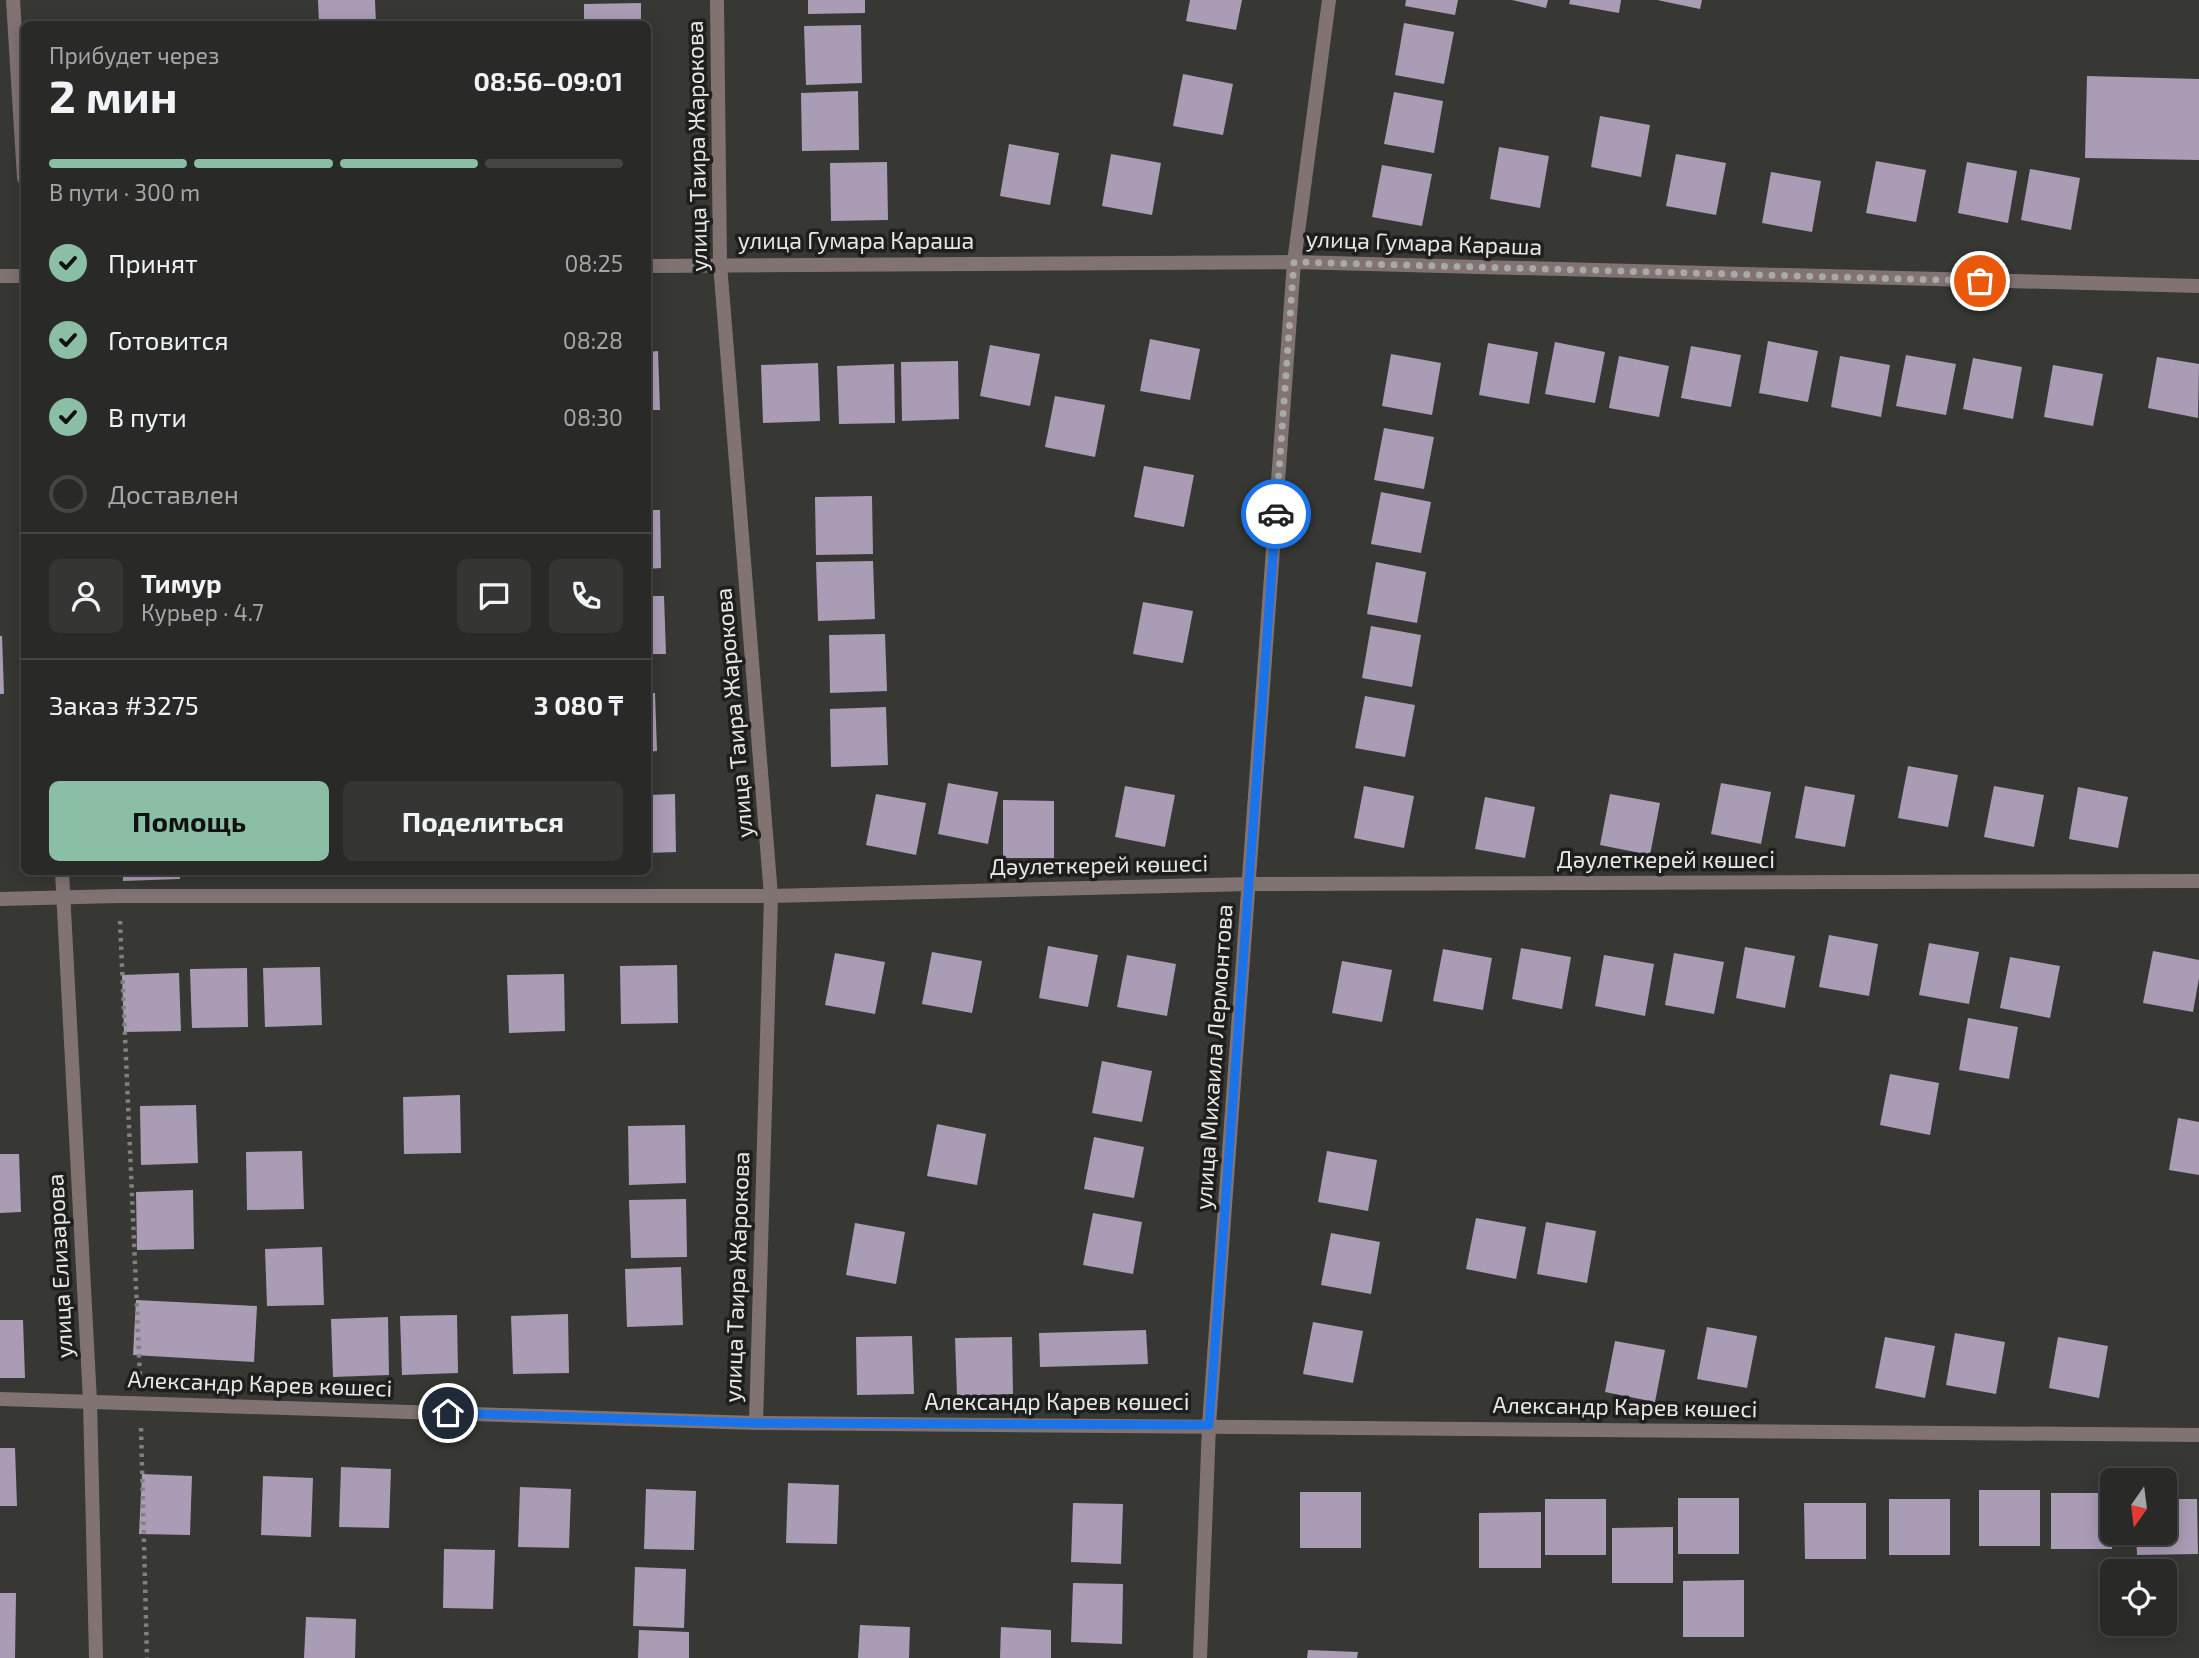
<!DOCTYPE html>
<html lang="ru">
<head>
<meta charset="utf-8">
<style>
  :root { --surface:#292927; --page:#353533; --text:#f1f3f6; --muted:#a5a6a7; --line:#454544; --accent:#8abfa5 }
  body { margin:0; font-family:"Exo 2",sans-serif; background:var(--page); color:var(--text); height:100vh; display:flex; flex-direction:column; font-size:26px; white-space:nowrap }
  * { box-sizing:border-box; margin:0 }
  p { font-size:23px; color:var(--muted) }
  .icon { flex:none; width:38px; height:38px; fill:none; stroke:currentColor; stroke-width:2; stroke-linecap:round; stroke-linejoin:round }
  .map { position:relative; flex:1; overflow:hidden }
  .side { position:absolute; left:21px; top:21px; width:630px; height:854px; display:flex; flex-direction:column; background:var(--surface); border-radius:10px; box-shadow:0 4px 18px #0003,0 0 0 2px var(--line) }
  .side>* { flex:none }
  .needle { width:46px; rotate:194deg }
  .controls { position:absolute; left:2100px; top:1468px; display:grid; gap:14px }
  .controls a { display:grid; place-items:center; width:77px; height:77px; border-radius:10px; background:var(--surface); box-shadow:0 4px 18px #0003,0 0 0 2px var(--line); font-size:35px }
  .pin { position:absolute; display:grid; place-items:center; width:60px; height:60px; color:#fff; margin:-30px; border:4px solid #fff; border-radius:50%; box-shadow:0 2px 7px #0007 }
  .courier { position:absolute; display:grid; place-items:center; width:70px; height:70px; margin:-35px; border:5px solid #1a73e8; border-radius:50%; background:#fff; color:#222; box-shadow:0 2px 9px #0007 }
  .head em { font-style:normal; font-weight:700 }
  .head div { display:flex; flex-direction:column-reverse }
  .head { display:flex; align-items:center; justify-content:space-between; height:119px; padding:0 28px }
  h1 { font-size:46px; font-weight:700; line-height:52px }
  .bar { display:grid; grid-template-columns:repeat(4,1fr); gap:10px 7px; align-content:center; height:84px; padding:0 28px }
  .bar i { height:9px; border-radius:5px; background:var(--line) }
  .bar .active { background:var(--accent) }
  .bar p { grid-column:span 4 }
  .line { display:flex; align-items:center; gap:18px; padding:0 28px; border-top:2px solid var(--line) }
  .line div { flex:1 }
  .round { display:grid; place-items:center; flex:none; width:74px; height:74px; border-radius:10px; background:var(--page) }
  ol { padding:0 28px; list-style:none }
  li { display:flex; align-items:center; gap:21px; height:77px }
  li p { margin-inline-start:auto }
  li .icon { padding:7px; border-radius:50%; background:var(--accent); color:#111; stroke-width:4 }
  li:last-child { color:var(--muted) }
  li i { width:38px; height:38px; border:4px solid var(--line); border-radius:50% }
  .action { display:flex; gap:14px; margin-top:auto; padding:14px 28px }
  .action a { flex:1; height:80px; border-radius:10px; background:var(--accent); color:#111; font-size:28px; font-weight:700; line-height:80px; text-align:center }
  .action a+a { background:var(--page); color:var(--text) }
  .map>svg:first-child { display:block }
  .building { fill:#ab9cb6 }
  .lines { fill:none; stroke-linecap:round; stroke-linejoin:round }
  .path { stroke:#81817e; stroke-width:4.5; stroke-dasharray:3.5 5; stroke-linecap:butt }
  .street { stroke:#827373; stroke-width:14 }
  .done { stroke:#a9a9a7; stroke-width:7; stroke-dasharray:0 12.6 }
  .route { stroke:#1a73e8; stroke-width:9 }
  .labels { text-anchor:middle; stroke-width:7; stroke-linejoin:round; paint-order:stroke }
  .street-label { font-size:23px; fill:#e7e7e5; stroke:#1e1e1d }
</style>
</head>
<body>
<div class="map">
<svg width="2199" height="1658" viewBox="0 0 2199 1658">
  <rect width="100%" height="100%" fill="#373734"/>
  <g class="building">
    <polygon points="318,0 375,0 376,24 319,24"/>
    <polygon points="808,0 865,0 865,13 808,14"/>
    <polygon points="1190,0 1242,0 1236,30 1186,21"/>
    <polygon points="1406,0 1458,0 1455,15 1405,6"/>
    <polygon points="1512,0 1548,0 1546,8"/>
    <polygon points="1570,0 1621,0 1619,13 1569,4"/>
    <polygon points="1657,0 1702,0 1700,9"/>
    <polygon points="641,3 641,24 584,24 584,4"/>
    <polygon points="153,21 153,24 96,24 96,22"/>
    <polygon points="1404,23 1454,32 1444,84 1395,75"/>
    <polygon points="861,25 862,83 806,85 804,26"/>
    <polygon points="1183,74 1233,84 1223,135 1173,126"/>
    <polygon points="2087,76 2199,79 2199,160 2085,158"/>
    <polygon points="858,91 859,150 802,151 801,93"/>
    <polygon points="1394,92 1443,101 1434,153 1384,144"/>
    <polygon points="1600,116 1650,125 1641,177 1591,167"/>
    <polygon points="1009,144 1059,153 1050,205 1000,196"/>
    <polygon points="1499,147 1549,156 1540,208 1490,199"/>
    <polygon points="1111,154 1161,163 1152,215 1102,206"/>
    <polygon points="1676,154 1726,163 1716,215 1666,206"/>
    <polygon points="1876,161 1926,170 1916,222 1866,213"/>
    <polygon points="887,162 888,220 831,221 830,163"/>
    <polygon points="1967,162 2017,171 2008,223 1958,213"/>
    <polygon points="1382,165 1432,174 1422,226 1372,217"/>
    <polygon points="2030,169 2080,178 2071,230 2021,220"/>
    <polygon points="1771,172 1821,181 1812,232 1762,223"/>
    <polygon points="1150,339 1200,349 1190,400 1140,391"/>
    <polygon points="1768,341 1818,351 1808,402 1759,393"/>
    <polygon points="1555,342 1605,352 1595,403 1545,394"/>
    <polygon points="1488,343 1538,352 1529,404 1479,395"/>
    <polygon points="990,345 1040,354 1030,406 980,396"/>
    <polygon points="1691,346 1741,355 1731,407 1681,398"/>
    <polygon points="658,351 660,410 648,410 648,352"/>
    <polygon points="1391,354 1441,363 1432,415 1382,406"/>
    <polygon points="1906,355 1956,364 1946,415 1896,406"/>
    <polygon points="1619,356 1669,366 1659,417 1609,408"/>
    <polygon points="1840,356 1890,365 1881,417 1831,407"/>
    <polygon points="2157,357 2199,364 2198,418 2148,408"/>
    <polygon points="1973,358 2022,367 2013,419 1963,409"/>
    <polygon points="958,361 959,419 902,421 901,362"/>
    <polygon points="818,363 820,421 763,423 761,365"/>
    <polygon points="894,364 895,423 839,424 837,366"/>
    <polygon points="2053,365 2103,374 2093,426 2044,417"/>
    <polygon points="1055,396 1105,405 1095,457 1045,447"/>
    <polygon points="648,423 651,423 653,482 648,482"/>
    <polygon points="1384,428 1434,437 1424,489 1374,480"/>
    <polygon points="1144,466 1194,475 1184,527 1134,517"/>
    <polygon points="1381,492 1431,502 1421,553 1371,544"/>
    <polygon points="872,496 873,554 816,555 815,497"/>
    <polygon points="648,510 660,510 661,568 648,569"/>
    <polygon points="873,561 875,619 818,621 816,562"/>
    <polygon points="1376,562 1426,572 1417,623 1367,614"/>
    <polygon points="648,596 664,596 666,654 648,654"/>
    <polygon points="1143,602 1193,611 1183,663 1133,654"/>
    <polygon points="1371,626 1421,635 1412,687 1362,678"/>
    <polygon points="885,634 887,691 830,693 829,635"/>
    <polygon points="0,636 2,636 4,694 0,694"/>
    <polygon points="648,693 655,693 657,751 648,752"/>
    <polygon points="1365,696 1415,705 1405,757 1355,748"/>
    <polygon points="886,707 888,765 831,767 830,709"/>
    <polygon points="1908,766 1958,775 1948,827 1898,818"/>
    <polygon points="948,783 998,792 988,844 938,834"/>
    <polygon points="1721,783 1771,792 1761,844 1711,834"/>
    <polygon points="1125,786 1175,795 1165,847 1115,837"/>
    <polygon points="1364,786 1414,796 1404,848 1354,838"/>
    <polygon points="1805,786 1855,795 1845,847 1795,838"/>
    <polygon points="1994,786 2044,795 2034,847 1984,837"/>
    <polygon points="2078,787 2128,797 2118,848 2069,839"/>
    <polygon points="675,794 676,852 648,853 648,795"/>
    <polygon points="876,794 926,803 916,855 866,845"/>
    <polygon points="1610,794 1660,803 1650,855 1600,845"/>
    <polygon points="1485,797 1535,807 1525,858 1475,849"/>
    <polygon points="1003,800 1054,801 1054,858 1003,858"/>
    <polygon points="123,872 180,872 180,879 123,881"/>
    <polygon points="1829,935 1878,944 1869,996 1819,987"/>
    <polygon points="1929,943 1979,952 1969,1004 1919,995"/>
    <polygon points="1048,946 1098,955 1088,1007 1039,998"/>
    <polygon points="1745,947 1795,956 1785,1008 1736,998"/>
    <polygon points="1521,948 1571,957 1562,1009 1512,999"/>
    <polygon points="1443,949 1492,958 1483,1010 1433,1001"/>
    <polygon points="2153,951 2199,960 2199,978 2193,1012 2143,1003"/>
    <polygon points="932,952 982,961 972,1013 922,1004"/>
    <polygon points="835,953 885,962 875,1014 825,1005"/>
    <polygon points="1674,953 1724,962 1714,1014 1665,1005"/>
    <polygon points="1127,955 1176,964 1167,1016 1117,1007"/>
    <polygon points="1604,955 1654,964 1645,1016 1595,1006"/>
    <polygon points="2010,957 2060,966 2050,1018 2000,1008"/>
    <polygon points="1342,961 1392,970 1382,1022 1332,1013"/>
    <polygon points="677,965 678,1023 621,1024 620,966"/>
    <polygon points="320,967 322,1025 265,1027 263,968"/>
    <polygon points="247,968 248,1027 192,1028 190,969"/>
    <polygon points="179,973 181,1031 124,1032 122,975"/>
    <polygon points="564,974 565,1031 509,1033 507,975"/>
    <polygon points="1968,1018 2018,1027 2009,1079 1959,1070"/>
    <polygon points="1102,1061 1152,1071 1142,1122 1092,1113"/>
    <polygon points="1890,1074 1939,1083 1930,1135 1880,1125"/>
    <polygon points="460,1095 461,1153 404,1154 403,1097"/>
    <polygon points="196,1105 198,1163 141,1165 140,1106"/>
    <polygon points="2178,1118 2199,1122 2199,1175 2169,1170"/>
    <polygon points="937,1124 986,1134 977,1185 927,1176"/>
    <polygon points="685,1125 686,1183 629,1185 628,1126"/>
    <polygon points="1094,1137 1144,1147 1134,1198 1084,1189"/>
    <polygon points="302,1151 304,1209 247,1210 246,1152"/>
    <polygon points="1327,1151 1377,1160 1368,1211 1318,1202"/>
    <polygon points="0,1154 19,1154 21,1212 0,1213"/>
    <polygon points="193,1190 194,1249 137,1250 136,1192"/>
    <polygon points="686,1199 687,1257 631,1258 629,1200"/>
    <polygon points="1093,1213 1142,1222 1133,1274 1083,1265"/>
    <polygon points="1476,1218 1526,1227 1516,1279 1466,1269"/>
    <polygon points="1546,1222 1596,1231 1587,1283 1537,1274"/>
    <polygon points="855,1223 905,1232 896,1284 846,1275"/>
    <polygon points="1331,1233 1380,1242 1371,1294 1321,1285"/>
    <polygon points="322,1247 324,1305 267,1306 265,1249"/>
    <polygon points="681,1267 683,1325 627,1327 625,1269"/>
    <polygon points="136,1300 257,1306 254,1362 133,1355"/>
    <polygon points="568,1314 569,1373 513,1374 511,1316"/>
    <polygon points="457,1315 458,1373 402,1375 400,1316"/>
    <polygon points="388,1317 389,1375 333,1377 331,1319"/>
    <polygon points="0,1320 23,1320 25,1378 0,1378"/>
    <polygon points="1313,1322 1363,1331 1353,1383 1303,1374"/>
    <polygon points="1707,1327 1757,1336 1747,1388 1697,1379"/>
    <polygon points="1146,1330 1148,1364 1040,1367 1039,1333"/>
    <polygon points="1955,1333 2005,1342 1996,1394 1946,1385"/>
    <polygon points="912,1336 914,1394 857,1395 856,1337"/>
    <polygon points="1012,1337 1013,1394 957,1396 955,1338"/>
    <polygon points="1885,1337 1935,1346 1925,1398 1875,1388"/>
    <polygon points="2058,1337 2108,1346 2099,1398 2049,1388"/>
    <polygon points="1615,1341 1665,1350 1655,1402 1605,1392"/>
    <polygon points="0,1448 15,1448 17,1506 0,1506"/>
    <polygon points="341,1467 391,1469 389,1528 339,1527"/>
    <polygon points="142,1474 192,1476 190,1535 139,1534"/>
    <polygon points="263,1476 313,1478 311,1537 261,1535"/>
    <polygon points="788,1483 839,1485 837,1544 786,1543"/>
    <polygon points="520,1487 571,1489 569,1548 518,1547"/>
    <polygon points="646,1489 696,1491 694,1550 644,1549"/>
    <rect x="1979" y="1490" width="61" height="56"/>
    <rect x="1300" y="1492" width="61" height="56"/>
    <rect x="2051" y="1493" width="61" height="56"/>
    <rect x="1678" y="1498" width="61" height="56"/>
    <rect x="1545" y="1499" width="61" height="56"/>
    <rect x="1889" y="1499" width="61" height="56"/>
    <polygon points="2165,1499 2197,1499 2198,1554 2137,1555 2136,1533 2165,1533"/>
    <polygon points="1073,1503 1123,1504 1121,1564 1071,1562"/>
    <polygon points="1804,1503 1866,1503 1866,1559 1805,1559"/>
    <polygon points="1541,1512 1541,1568 1479,1568 1479,1513"/>
    <polygon points="1673,1527 1673,1583 1612,1583 1612,1528"/>
    <polygon points="444,1549 495,1550 493,1609 443,1608"/>
    <polygon points="635,1567 686,1569 684,1628 633,1626"/>
    <polygon points="1744,1580 1744,1637 1683,1637 1683,1581"/>
    <polygon points="1073,1583 1123,1584 1122,1644 1071,1642"/>
    <polygon points="0,1593 16,1593 15,1658 0,1658"/>
    <polygon points="306,1617 356,1619 355,1658 304,1658"/>
    <polygon points="860,1625 910,1627 909,1658 858,1658"/>
    <polygon points="1001,1627 1051,1630 1051,1658 1000,1658"/>
    <polygon points="639,1630 689,1632 689,1658 638,1658"/>
    <polygon points="1308,1650 1358,1652 1357,1658 1307,1658"/>
  </g>
  <g class="lines">
    <g class="path">
      <polyline points="120,921 140,1378"/>
      <polyline points="141,1428 147,1658"/>
    </g>
    <g class="street">
      <polyline points="13,0 24,178"/>
      <polyline points="717,0 720,264 771,896 756,1423"/>
      <polyline points="648,266 1294,262 2199,286"/>
      <polyline points="0,276 24,276"/>
      <polyline points="62,872 90,1401 96,1658"/>
      <polyline points="0,899 119,896 771,896 1250,884 2199,881"/>
      <polyline points="0,1399 756,1423 2199,1435"/>
      <polyline points="1200,1658 1209,1425 1294,262 1329,0"/>
    </g>
  </g>
  <g class="lines">
    <polyline class="done" points="1276,514 1294,262 1980,281"/>
    <polyline class="route" points="448,1413 756,1423 1209,1425 1276,514"/>
  </g>
  <g class="labels">
    <g class="street-label">
      <text transform="translate(697 146) rotate(-91)" y="8">улица Таира Жарокова</text>
      <text x="856" y="249">улица Гумара Караша</text>
      <text transform="translate(1424 243) rotate(2)" y="8">улица Гумара Караша</text>
      <text transform="translate(734 713) rotate(-95)" y="8">улица Таира Жарокова</text>
      <text x="1666" y="868">Дәулеткерей көшесі</text>
      <text transform="translate(1099 865) rotate(-1)" y="8">Дәулеткерей көшесі</text>
      <text transform="translate(1214 1057) rotate(-86)" y="8">улица Михаила Лермонтова</text>
      <text transform="translate(60 1266) rotate(-93)" y="8">улица Елизарова</text>
      <text transform="translate(737 1277) rotate(-88)" y="8">улица Таира Жарокова</text>
      <text transform="translate(260 1384) rotate(2)" y="8">Александр Карев көшесі</text>
      <text x="1057" y="1410">Александр Карев көшесі</text>
      <text transform="translate(1625 1407) rotate(1)" y="8">Александр Карев көшесі</text>
    </g>
  </g>
</svg>
<div class="controls">
<a><svg class="needle" viewBox="-14 -14 28 28"><path d="M0-13l5 13h-10z" fill="#e53935"/><path d="M0 13l5-13h-10z" fill="#a5a6a7"/></svg></a>
<a><svg class="icon" aria-label="locate" viewBox="0 0 24 24"><circle cx="12" cy="12" r="6"/><path d="M12 2v4M12 18v4M2 12h4M18 12h4"/></svg></a>
</div>
<div class="pin" style="left:1980px;top:281px;background:#ea580c"><svg class="icon" aria-label="bag" viewBox="0 0 24 24"><path d="M5 8h14l-1 12H6zM9 8a3 3 0 0 1 6 0"/></svg></div>
<div class="pin" style="left:448px;top:1413px;background:#1f2937"><svg class="icon" aria-label="home" viewBox="0 0 24 24"><path d="M3 11l9-7 9 7M6 9v11h12V9"/></svg></div>
<div class="courier" style="left:1276px;top:514px"><svg class="icon" aria-label="car" viewBox="0 0 24 24"><path d="M5 17H2v-5l4-1 3-4h7l3 4 3 1v5h-3M9 17h6M6 11h13"/><circle cx="7" cy="17" r="2"/><circle cx="17" cy="17" r="2"/></svg></div>
<section class="side">
<div class="head"><div><h1>2 мин</h1><p>Прибудет через</p></div><em>08:56–09:01</em></div>
<div class="bar"><i class="active"></i><i class="active"></i><i class="active"></i><i></i><p>В пути · 300 m</p></div>
<ol>
<li><svg class="icon" aria-label="check" viewBox="0 0 24 24"><path d="M5 12l5 5 9-10"/></svg>Принят<p>08:25</p></li>
<li><svg class="icon" aria-label="check" viewBox="0 0 24 24"><path d="M5 12l5 5 9-10"/></svg>Готовится<p>08:28</p></li>
<li><svg class="icon" aria-label="check" viewBox="0 0 24 24"><path d="M5 12l5 5 9-10"/></svg>В пути<p>08:30</p></li>
<li><i></i>Доставлен</li>
</ol>
<div class="line" style="height:126px"><a class="round"><svg class="icon" aria-label="person" viewBox="0 0 24 24"><circle cx="12" cy="8" r="4"/><path d="M4 21q1-7 8-7t8 7"/></svg></a><div><b>Тимур</b><p>Курьер · 4.7</p></div><a class="round"><svg class="icon" aria-label="chat" viewBox="0 0 24 24"><path d="M4 5h16v11H9l-5 4z"/></svg></a><a class="round"><svg class="icon" aria-label="phone" viewBox="0 0 24 24"><path d="M5 4h4l2 5-3 2q2 4 5 5l2-3 5 2v4C11 20 4 13 5 4z"/></svg></a></div>
<div class="line" style="height:91px"><div>Заказ #3275</div><b>3 080 ₸</b></div>
<div class="action"><a>Помощь</a><a>Поделиться</a></div>
</section>
</div>
</body>
</html>
